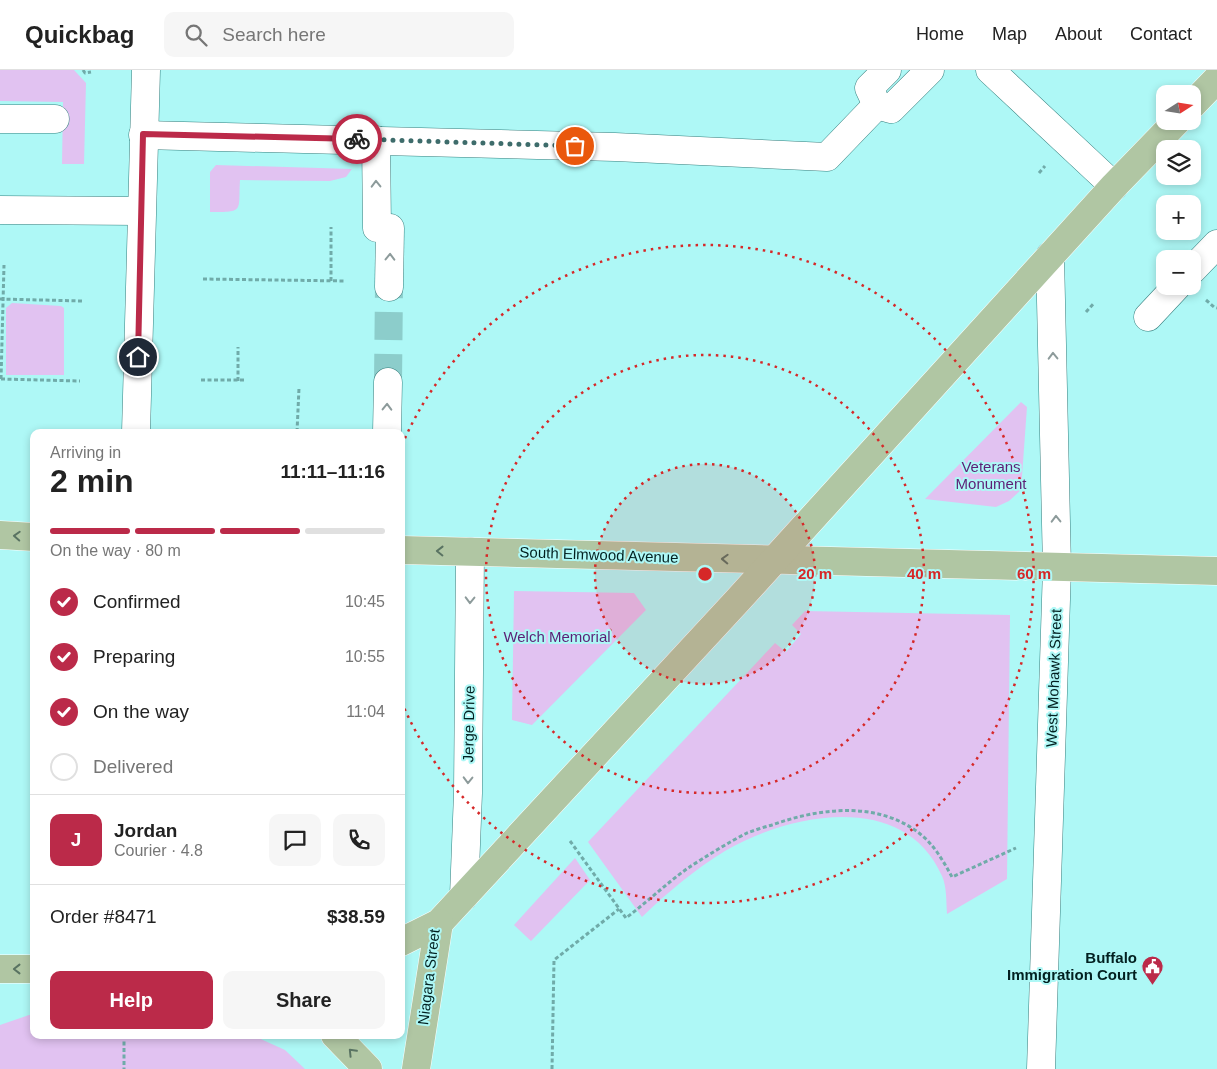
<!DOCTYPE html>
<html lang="en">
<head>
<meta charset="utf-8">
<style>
  :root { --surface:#fff; --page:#f6f6f6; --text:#222; --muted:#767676; --line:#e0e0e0; --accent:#bb2a49 }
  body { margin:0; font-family:Helvetica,sans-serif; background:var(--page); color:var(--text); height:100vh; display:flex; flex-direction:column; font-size:19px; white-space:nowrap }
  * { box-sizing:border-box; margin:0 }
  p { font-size:16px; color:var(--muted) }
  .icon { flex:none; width:28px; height:28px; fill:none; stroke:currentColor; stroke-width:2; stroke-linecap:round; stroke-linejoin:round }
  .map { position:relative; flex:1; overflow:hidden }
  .sheet { position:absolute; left:30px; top:359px; width:375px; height:610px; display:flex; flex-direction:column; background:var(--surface); border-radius:10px; box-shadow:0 2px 8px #0003 }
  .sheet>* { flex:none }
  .needle { width:32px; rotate:78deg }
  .fabs { position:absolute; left:1156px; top:15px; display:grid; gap:10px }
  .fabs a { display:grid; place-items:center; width:45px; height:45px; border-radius:10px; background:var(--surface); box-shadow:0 2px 8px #0003; font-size:25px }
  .pin { position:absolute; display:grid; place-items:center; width:42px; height:42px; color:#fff; margin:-21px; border:2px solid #fff; border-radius:50%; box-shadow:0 1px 5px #0007 }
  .courier { position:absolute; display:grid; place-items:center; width:50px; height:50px; margin:-25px; border:4px solid #bb2a49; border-radius:50%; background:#fff; color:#222; box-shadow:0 1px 6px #0007 }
  .overview em { font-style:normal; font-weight:700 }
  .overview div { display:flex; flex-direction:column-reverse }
  .overview { display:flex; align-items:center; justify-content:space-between; height:85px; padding:0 20px }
  h1 { font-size:32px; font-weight:700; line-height:38px }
  .bar { display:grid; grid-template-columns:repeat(4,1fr); gap:8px 5px; align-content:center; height:60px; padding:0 20px }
  .bar i { height:6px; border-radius:4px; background:var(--line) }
  .bar .active { background:var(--accent) }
  .bar p { grid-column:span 4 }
  .line { display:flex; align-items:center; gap:12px; padding:0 20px; border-top:1px solid var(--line) }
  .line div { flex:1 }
  .round { display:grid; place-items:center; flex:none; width:52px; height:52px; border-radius:10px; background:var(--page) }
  ol { padding:0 20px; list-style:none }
  li { display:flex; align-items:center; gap:15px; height:55px }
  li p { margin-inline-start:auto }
  li .icon { padding:5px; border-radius:50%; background:var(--accent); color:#fff; stroke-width:4 }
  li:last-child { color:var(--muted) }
  li i { width:28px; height:28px; border:2px solid var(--line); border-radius:50% }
  .action { display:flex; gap:10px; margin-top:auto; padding:10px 20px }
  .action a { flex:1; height:58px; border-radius:10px; background:var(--accent); color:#fff; font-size:20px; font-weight:700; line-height:58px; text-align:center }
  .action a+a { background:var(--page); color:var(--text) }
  header { display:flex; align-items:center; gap:30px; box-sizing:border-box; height:70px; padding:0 25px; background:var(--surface); border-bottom:1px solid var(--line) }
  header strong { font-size:24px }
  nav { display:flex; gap:28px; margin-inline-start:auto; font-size:18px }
  .search { width:350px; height:45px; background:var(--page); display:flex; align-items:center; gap:12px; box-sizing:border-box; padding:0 18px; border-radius:10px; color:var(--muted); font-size:19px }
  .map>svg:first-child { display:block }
  .green { fill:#e1c2f1 }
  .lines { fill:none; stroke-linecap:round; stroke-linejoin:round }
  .minor-tunnel { stroke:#8ccdcb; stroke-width:28; stroke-dasharray:28 14; stroke-linecap:butt }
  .minor-casing { stroke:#36807f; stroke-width:29 }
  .major-casing { stroke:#fff; stroke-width:29 }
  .path { stroke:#70aba9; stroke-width:3; stroke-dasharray:4 2.5; stroke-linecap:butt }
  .minor { stroke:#fff; stroke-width:28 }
  .major { stroke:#b0c6a3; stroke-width:28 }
  .oneway { stroke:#8d9b9b }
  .oneway2 { stroke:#597362 }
  .done { stroke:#3e6c6b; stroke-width:5; stroke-dasharray:0 9 }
  .route { stroke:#bb2a49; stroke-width:6 }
  .ring { fill:none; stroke:#d62828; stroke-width:2.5; stroke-dasharray:2.5 5 }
  .labels { text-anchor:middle; stroke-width:4; stroke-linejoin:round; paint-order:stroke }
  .park-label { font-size:15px; fill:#5c1f75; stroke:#aef8f6 }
  .street-label { font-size:15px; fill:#022020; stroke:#aef8f6 }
  .poi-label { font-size:15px; font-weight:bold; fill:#022020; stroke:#aef8f6; text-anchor:end }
  .centre { fill:#d62828; stroke:#aef8f6; stroke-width:2.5 }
  .ring-label { font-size:15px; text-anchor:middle; font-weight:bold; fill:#d62828; stroke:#aef8f6; stroke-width:4; stroke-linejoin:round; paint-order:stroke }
</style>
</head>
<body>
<header>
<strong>Quickbag</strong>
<div class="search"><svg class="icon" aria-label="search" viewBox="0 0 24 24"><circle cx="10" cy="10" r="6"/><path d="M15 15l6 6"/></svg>Search here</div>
<nav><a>Home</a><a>Map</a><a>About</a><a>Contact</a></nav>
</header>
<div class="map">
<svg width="1217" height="999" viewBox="0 0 1217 999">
  <rect width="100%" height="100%" fill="#aef8f6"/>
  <g class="green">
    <polygon points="0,0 74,0 86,13 84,94 62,94 63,32 0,31"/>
    <path d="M216,95L352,99L346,107L330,111L240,110C238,142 245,142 210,142V102Z"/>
    <polygon points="12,233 61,236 64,238 64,305 6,305 6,238"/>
    <polygon points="1021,332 1027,337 1021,420 1009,431 996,437 925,429"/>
    <polygon points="514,521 634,523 646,540 532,655 512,650"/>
    <path d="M805,541L1010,545L1007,809L947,844C946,832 947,817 942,806C904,720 790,743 725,781C694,800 668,822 642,847L588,772L775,573L786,582L801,564L792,555Z"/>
    <polygon points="575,788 590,810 531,871 514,855"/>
    <polygon points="29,945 34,945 34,965 252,965 285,980 305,999 0,999 0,955"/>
  </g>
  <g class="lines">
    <polyline class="minor-tunnel" points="388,312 389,217"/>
    <defs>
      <g id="minor">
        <polyline points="887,0 869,18 877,35 891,39 930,0"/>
        <polyline points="990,0 1114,116"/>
        <polyline points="0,49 55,49"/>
        <polyline points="143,65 615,77 827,87 877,35"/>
        <polyline points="376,70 377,158"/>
        <polyline points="0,140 141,141"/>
        <polyline points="1192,200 1217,174"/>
        <polyline points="389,217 390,158"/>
        <polyline points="1148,247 1177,216"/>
        <polyline points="136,362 146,0"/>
        <polyline points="387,362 388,312"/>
        <polyline points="464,826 468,723 470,482"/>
        <polyline points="1041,999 1057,498 1050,186"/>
      </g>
      <g id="major">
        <polyline points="1192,35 1217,9"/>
        <polyline points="0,465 34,467"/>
        <polyline points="401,480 1217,501"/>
        <polyline points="401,872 439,853 738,530 1114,116 1177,51"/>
        <polyline points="0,899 34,899"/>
        <polyline points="335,965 368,999"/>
        <polyline points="416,999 439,853"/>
      </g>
    </defs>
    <use href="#minor" class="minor-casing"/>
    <use href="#major" class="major-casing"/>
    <g class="path">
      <polyline points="83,0 85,3 91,2"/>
      <polyline points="1039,103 1045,96"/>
      <polyline points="203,209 346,211"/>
      <polyline points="331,211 331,157"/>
      <polyline points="0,229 83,231"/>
      <polyline points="1206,230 1214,237 1217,238"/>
      <polyline points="1086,242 1094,233"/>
      <polyline points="1,309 4,195"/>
      <polyline points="1,309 80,311"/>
      <polyline points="201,310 245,310"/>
      <polyline points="238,311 238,277"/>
      <polyline points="297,362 299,318"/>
      <path d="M570,771L626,848C647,832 667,813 688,798C705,787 729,772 747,763C755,760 764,757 772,755C822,737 884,730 926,769C937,780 945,794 952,807L1016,778"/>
      <polyline points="124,965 124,999"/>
      <polyline points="552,999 554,890 619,839"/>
    </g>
    <use href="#minor" class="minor"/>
    <use href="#major" class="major"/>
  </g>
  <defs><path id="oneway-chevron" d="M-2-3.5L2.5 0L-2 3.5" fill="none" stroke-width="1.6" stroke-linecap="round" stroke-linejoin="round" transform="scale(1.25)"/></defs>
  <g class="oneway">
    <use href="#oneway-chevron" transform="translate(376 114) rotate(-91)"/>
    <use href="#oneway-chevron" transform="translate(390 187) rotate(-89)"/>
    <use href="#oneway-chevron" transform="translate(1053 286) rotate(-91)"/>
    <use href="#oneway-chevron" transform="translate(387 337) rotate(-89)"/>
    <use href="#oneway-chevron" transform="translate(1056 449) rotate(-91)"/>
    <use href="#oneway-chevron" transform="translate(470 530) rotate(91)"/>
    <use href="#oneway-chevron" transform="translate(468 710) rotate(91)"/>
  </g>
  <g class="oneway2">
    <use href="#oneway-chevron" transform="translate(17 466) rotate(-177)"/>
    <use href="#oneway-chevron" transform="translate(440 481) rotate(-179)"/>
    <use href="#oneway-chevron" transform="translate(725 489) rotate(-178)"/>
    <use href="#oneway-chevron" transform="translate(17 899) rotate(-180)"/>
    <use href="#oneway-chevron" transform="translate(352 982) rotate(-134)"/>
  </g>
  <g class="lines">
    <polyline class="done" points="357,69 575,76"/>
    <polyline class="route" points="138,287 143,64 357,69"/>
  </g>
  <circle cx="705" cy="504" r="110" fill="#d62828" fill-opacity=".12"/>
  <g class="ring">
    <circle cx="705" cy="504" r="110"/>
    <circle cx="705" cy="504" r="219"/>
    <path d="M402 375A329 329 0 1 1 402 633"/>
  </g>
  <defs>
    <symbol id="civic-pin" viewBox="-11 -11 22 30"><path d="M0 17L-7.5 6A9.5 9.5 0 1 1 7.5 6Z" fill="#bb2a49" stroke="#aef8f6"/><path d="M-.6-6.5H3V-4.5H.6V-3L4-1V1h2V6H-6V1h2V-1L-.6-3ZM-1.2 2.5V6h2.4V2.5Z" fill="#fff"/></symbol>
  </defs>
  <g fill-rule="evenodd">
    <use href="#civic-pin" x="1140" y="884" width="25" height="34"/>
  </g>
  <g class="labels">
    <g class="park-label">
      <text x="991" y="402">Veterans<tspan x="991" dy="17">Monument</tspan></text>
      <text x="557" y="572">Welch Memorial</text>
    </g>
    <g class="street-label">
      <text transform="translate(599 485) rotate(2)" y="5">South Elmwood Avenue</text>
      <text transform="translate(1054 608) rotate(-88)" y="5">West Mohawk Street</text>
      <text transform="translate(469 654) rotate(-89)" y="5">Jerge Drive</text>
      <text transform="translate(429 907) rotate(-83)" y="5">Niagara Street</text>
    </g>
    <g class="poi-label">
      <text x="1137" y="893">Buffalo<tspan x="1137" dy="17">Immigration Court</tspan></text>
    </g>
  </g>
  <circle cx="705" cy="504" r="8" class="centre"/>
  <g class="ring-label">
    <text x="815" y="509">20 m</text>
    <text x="924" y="509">40 m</text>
    <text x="1034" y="509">60 m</text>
  </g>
</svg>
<div class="fabs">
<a><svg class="needle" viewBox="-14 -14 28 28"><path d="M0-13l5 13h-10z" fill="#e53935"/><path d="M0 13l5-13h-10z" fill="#767676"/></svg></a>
<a><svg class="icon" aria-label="layers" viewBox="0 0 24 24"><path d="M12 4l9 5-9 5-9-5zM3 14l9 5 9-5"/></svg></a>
<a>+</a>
<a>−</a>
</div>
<div class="pin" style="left:575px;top:76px;background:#ea580c"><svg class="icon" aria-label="bag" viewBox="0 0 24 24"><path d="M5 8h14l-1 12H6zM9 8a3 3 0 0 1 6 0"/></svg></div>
<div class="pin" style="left:138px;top:287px;background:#1f2937"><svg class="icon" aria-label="home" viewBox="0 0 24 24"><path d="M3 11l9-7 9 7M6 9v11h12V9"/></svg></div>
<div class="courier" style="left:357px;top:69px"><svg class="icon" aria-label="bike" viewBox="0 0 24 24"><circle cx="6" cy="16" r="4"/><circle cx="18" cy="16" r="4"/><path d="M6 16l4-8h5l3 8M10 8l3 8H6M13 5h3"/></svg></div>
<section class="sheet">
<div class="overview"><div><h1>2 min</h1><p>Arriving in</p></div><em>11:11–11:16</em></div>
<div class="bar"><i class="active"></i><i class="active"></i><i class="active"></i><i></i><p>On the way · 80 m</p></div>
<ol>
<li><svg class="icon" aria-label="check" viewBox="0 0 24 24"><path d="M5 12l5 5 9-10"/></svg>Confirmed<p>10:45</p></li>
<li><svg class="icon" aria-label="check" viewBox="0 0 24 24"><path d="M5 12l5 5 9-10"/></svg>Preparing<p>10:55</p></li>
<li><svg class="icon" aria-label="check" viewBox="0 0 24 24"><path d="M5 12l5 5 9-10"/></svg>On the way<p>11:04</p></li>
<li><i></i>Delivered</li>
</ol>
<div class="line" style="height:90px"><b class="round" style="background:var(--accent);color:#fff">J</b><div><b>Jordan</b><p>Courier · 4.8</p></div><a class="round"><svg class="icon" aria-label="chat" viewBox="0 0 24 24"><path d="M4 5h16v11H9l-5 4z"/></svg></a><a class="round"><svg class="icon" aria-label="phone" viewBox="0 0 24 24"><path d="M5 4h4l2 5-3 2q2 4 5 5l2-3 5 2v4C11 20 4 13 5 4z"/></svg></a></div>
<div class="line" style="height:65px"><div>Order #8471</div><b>$38.59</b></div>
<div class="action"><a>Help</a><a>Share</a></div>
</section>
</div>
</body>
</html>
